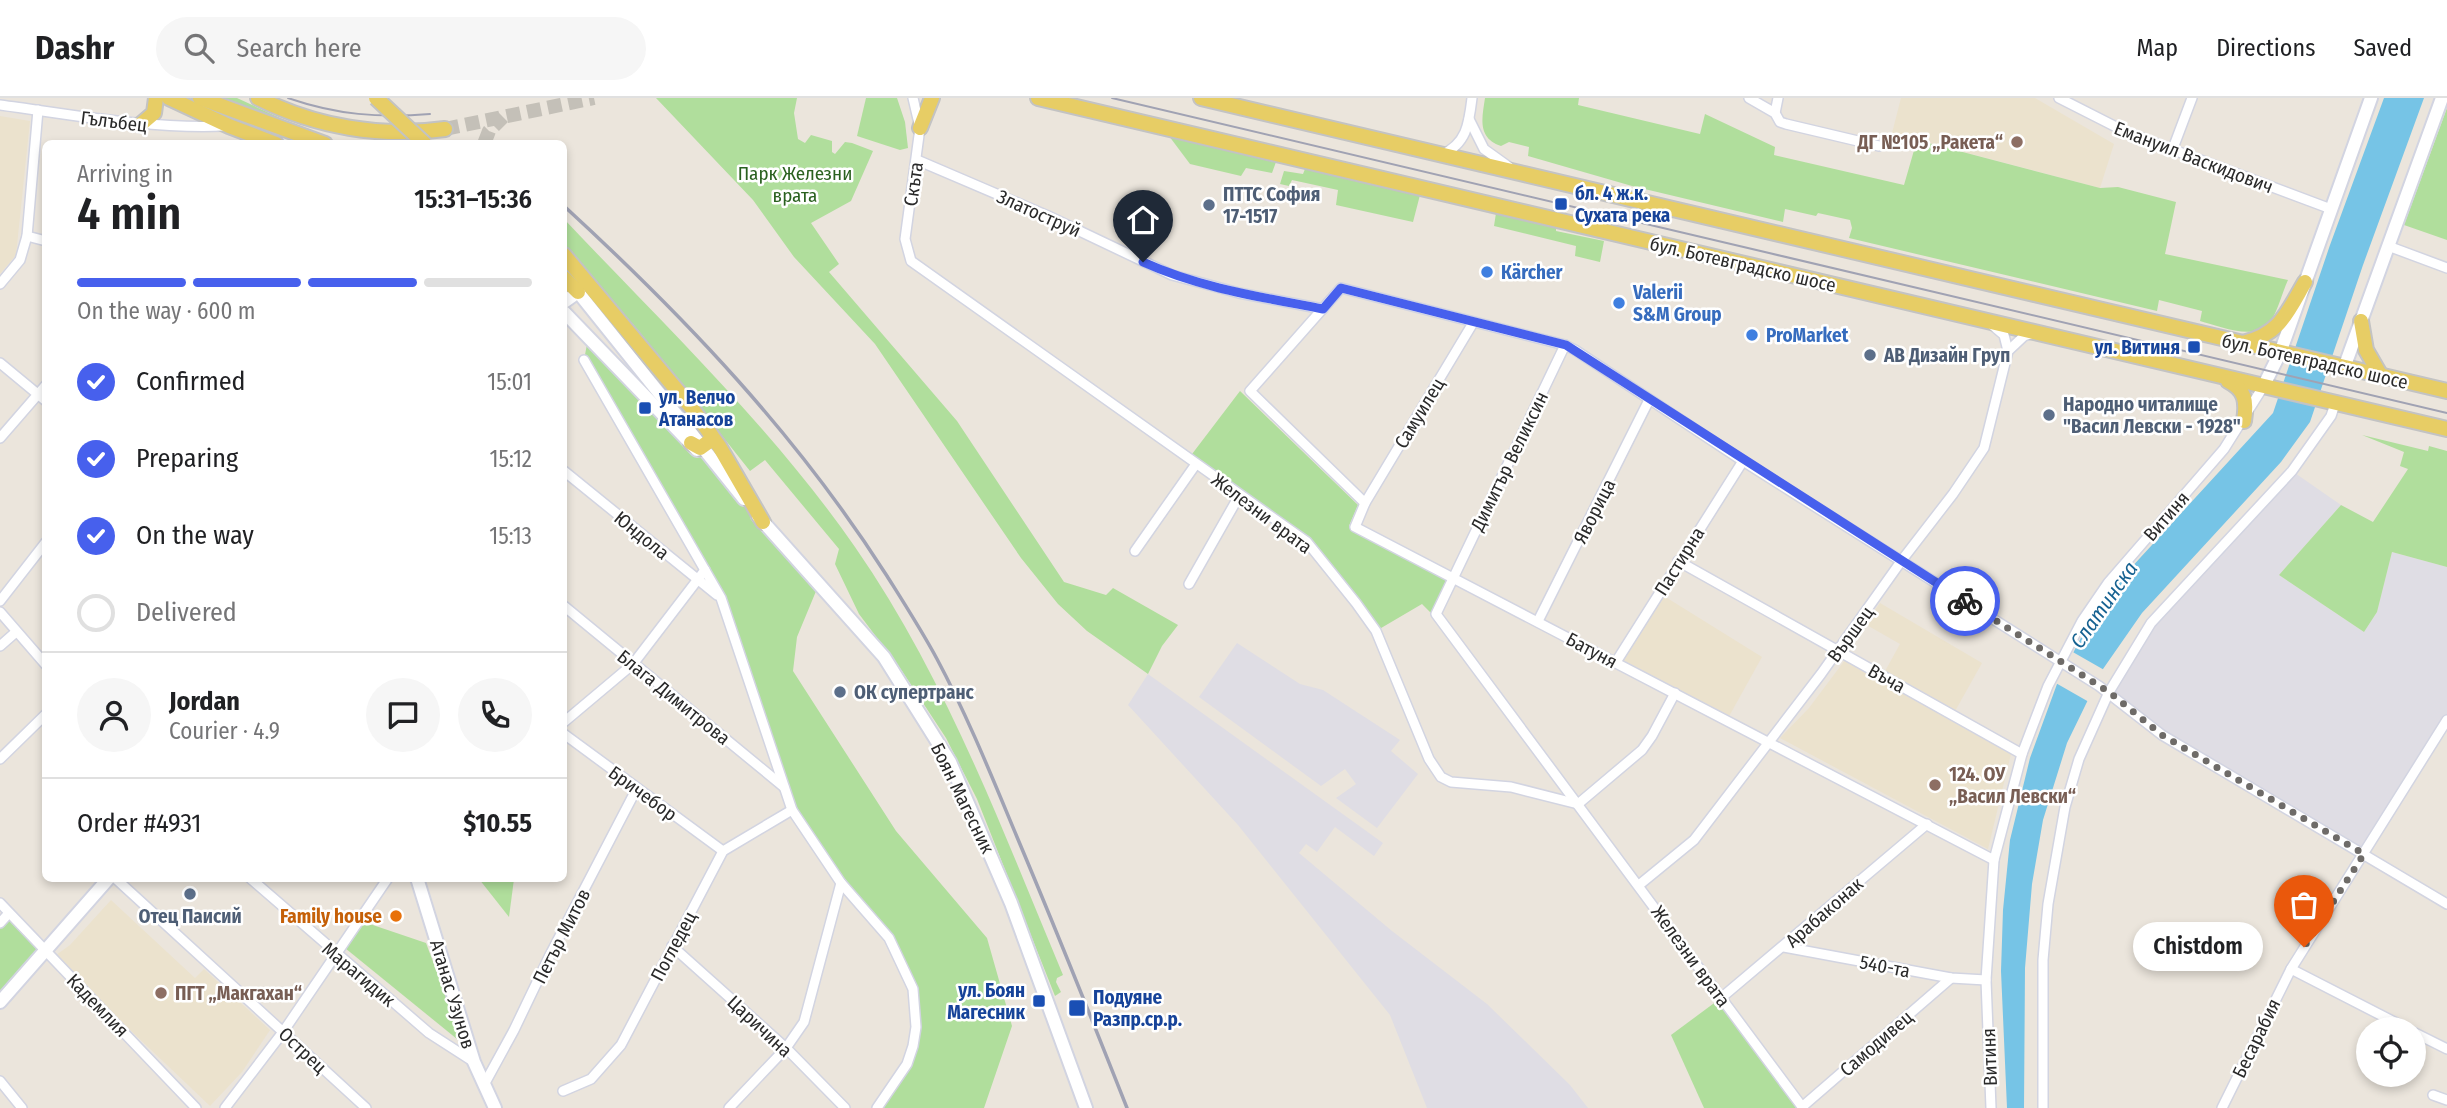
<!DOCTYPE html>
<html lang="en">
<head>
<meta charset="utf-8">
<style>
  :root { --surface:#fff; --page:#f6f6f6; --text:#202124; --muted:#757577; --line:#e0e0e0; --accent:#4760ed }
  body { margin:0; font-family:"Fira Sans Condensed",sans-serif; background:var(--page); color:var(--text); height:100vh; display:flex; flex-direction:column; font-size:26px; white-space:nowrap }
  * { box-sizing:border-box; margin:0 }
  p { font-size:23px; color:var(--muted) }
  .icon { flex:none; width:38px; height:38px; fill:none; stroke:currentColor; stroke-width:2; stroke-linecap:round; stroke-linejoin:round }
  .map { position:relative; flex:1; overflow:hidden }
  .sheet { position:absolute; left:42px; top:42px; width:525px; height:742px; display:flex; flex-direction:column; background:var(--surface); border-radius:10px; box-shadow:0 4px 10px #0003 }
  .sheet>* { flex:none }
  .tools { position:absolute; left:2356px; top:919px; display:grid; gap:14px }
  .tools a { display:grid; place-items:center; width:70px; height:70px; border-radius:50%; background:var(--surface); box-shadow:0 4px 10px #0003; font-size:35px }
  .pin { position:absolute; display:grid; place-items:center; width:60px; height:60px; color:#fff; margin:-72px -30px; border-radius:50% 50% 50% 0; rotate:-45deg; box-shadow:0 0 7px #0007 }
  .pin .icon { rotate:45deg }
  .courier { position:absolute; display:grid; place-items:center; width:70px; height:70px; margin:-35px; border:5px solid #4760ed; border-radius:50%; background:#fff; color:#222; box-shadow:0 2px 9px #0007 }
  .bubble { position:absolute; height:49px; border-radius:24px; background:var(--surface); box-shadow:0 4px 10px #0003; font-size:23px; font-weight:600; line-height:49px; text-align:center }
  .headline em { font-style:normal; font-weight:600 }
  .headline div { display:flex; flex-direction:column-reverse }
  .headline { display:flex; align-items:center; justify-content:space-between; height:119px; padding:0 35px }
  h1 { font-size:46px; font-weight:600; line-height:52px }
  .bar { display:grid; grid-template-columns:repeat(4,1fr); gap:10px 7px; align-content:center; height:84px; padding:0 35px }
  .bar i { height:9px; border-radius:5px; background:var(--line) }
  .bar .selected { background:var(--accent) }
  .bar p { grid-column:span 4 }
  .line { display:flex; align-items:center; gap:18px; padding:0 35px; border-top:2px solid var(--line) }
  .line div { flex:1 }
  .round { display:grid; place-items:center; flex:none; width:74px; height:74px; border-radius:37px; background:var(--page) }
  ol { padding:0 35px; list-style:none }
  li { display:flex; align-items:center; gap:21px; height:77px }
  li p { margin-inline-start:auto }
  li .icon { padding:7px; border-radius:50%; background:var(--accent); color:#fff; stroke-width:4 }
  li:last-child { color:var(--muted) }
  li i { width:38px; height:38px; border:4px solid var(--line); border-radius:50% }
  header { display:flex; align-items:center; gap:42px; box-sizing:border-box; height:98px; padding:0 35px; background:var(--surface); border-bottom:2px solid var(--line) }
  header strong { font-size:33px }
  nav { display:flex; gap:38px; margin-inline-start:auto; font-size:24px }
  .search { width:490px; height:63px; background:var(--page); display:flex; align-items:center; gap:18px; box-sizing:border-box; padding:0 24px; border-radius:38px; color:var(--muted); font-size:26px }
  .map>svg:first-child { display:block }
  .industrial { fill:#dfdde4 }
  .education { fill:#ebe2cd }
  .green { fill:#b0de9c }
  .water { fill:#76c4e6 }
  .pier { fill:#ebe5dc }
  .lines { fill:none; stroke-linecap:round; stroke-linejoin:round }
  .primary-tunnel { stroke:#c4c0b8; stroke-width:14; stroke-dasharray:14 7; stroke-linecap:butt }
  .street-casing { stroke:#d2d4e1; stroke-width:12 }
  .secondary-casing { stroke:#d2d4e1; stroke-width:16 }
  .primary-casing { stroke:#c3c3c3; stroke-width:18 }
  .street { stroke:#fff; stroke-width:9 }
  .secondary { stroke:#fff; stroke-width:12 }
  .primary { stroke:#e7cd65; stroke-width:14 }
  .tram { stroke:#a0a2b3; stroke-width:2 }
  .rail { stroke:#a0a2b3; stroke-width:3.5 }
  .primary-bridge-casing { stroke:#c3c3c3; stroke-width:18; stroke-linecap:butt }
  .primary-bridge { stroke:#e7cd65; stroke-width:14 }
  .done { stroke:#6e6b68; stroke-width:7; stroke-dasharray:0 12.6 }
  .route { stroke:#4760ed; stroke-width:9 }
  .education-dot { fill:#8d6e63; stroke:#fff; stroke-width:2.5 }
  .transit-dot { fill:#1a4fb4; stroke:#fff; stroke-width:2.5 }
  .service-dot { fill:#5c6f8a; stroke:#fff; stroke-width:2.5 }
  .shop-dot { fill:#3f7fe0; stroke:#fff; stroke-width:2.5 }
  .food-dot { fill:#e8710a; stroke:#fff; stroke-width:2.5 }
  .labels { text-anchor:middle; stroke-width:5; stroke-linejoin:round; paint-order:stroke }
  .street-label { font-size:19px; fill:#2a2a2a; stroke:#fff }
  .education-label { font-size:19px; font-weight:bold; fill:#785e54; stroke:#fff; text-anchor:start }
  .park-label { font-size:19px; fill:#2a611f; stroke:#fff }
  .transit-label { font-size:19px; font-weight:bold; fill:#164399; stroke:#fff; text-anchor:start }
  .service-label { font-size:19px; font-weight:bold; fill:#4e5e75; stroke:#fff; text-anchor:start }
  .shop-label { font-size:19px; font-weight:bold; fill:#366cbe; stroke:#fff; text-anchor:start }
  .food-label { font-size:19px; font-weight:bold; fill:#c56008; stroke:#fff; text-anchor:end }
  .water-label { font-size:21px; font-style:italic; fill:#166291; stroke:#fff }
</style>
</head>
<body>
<header>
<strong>Dashr</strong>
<div class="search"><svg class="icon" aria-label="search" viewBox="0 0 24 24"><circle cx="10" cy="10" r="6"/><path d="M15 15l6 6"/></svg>Search here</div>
<nav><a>Map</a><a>Directions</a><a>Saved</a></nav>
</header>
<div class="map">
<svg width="2447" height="1010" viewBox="0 0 2447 1010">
  <rect width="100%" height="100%" fill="#ebe5dc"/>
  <g class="industrial">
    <polygon points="2292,373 2341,407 2279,477 2364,534 2377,514 2392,454 2447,469 2447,622 2364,756 2162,637 2109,594 2151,525"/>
    <polygon points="1237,545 1300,586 1323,592 1400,642 1391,653 1418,676 1377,730 1336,700 1356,686 1345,671 1321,688 1199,599"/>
    <polygon points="1148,576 1383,745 1374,758 1335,729 1317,754 1306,746 1299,755 1392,833 1487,906 1570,987 1588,1010 1427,1010 1390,917 1238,727 1128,607"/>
  </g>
  <g class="education">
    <polygon points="1901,0 2035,0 2114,46 2100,90 1892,35"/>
    <polygon points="0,18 30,23 16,157 0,176"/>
    <polygon points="1659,495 1762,559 1727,622 1616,564"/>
    <polygon points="1880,505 1982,565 1954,615 1884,575 1900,546 1865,526"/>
    <polygon points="1845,562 2011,656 1988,751 1780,640 1809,610"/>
    <polygon points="111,802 195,880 204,871 270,932 242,974 210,1008 106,909 56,857 70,847"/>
  </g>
  <g class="green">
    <polygon points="212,0 237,0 293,26"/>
    <polygon points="656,0 797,0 794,15 798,41 805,45 811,37 832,43 832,54 835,56 845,44 852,45 873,53 851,103 811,125 839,166 829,174 957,323 1064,484 1106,497 1113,490 1178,527 1162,548 1148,576 1087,533 1058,506 1021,460 875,246 794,159 753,102"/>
    <polygon points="866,0 897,0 905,24 908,50 900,52 857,38"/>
    <path d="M1485,0H1579L1578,7L1700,36L1705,16L1775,49L1774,57L1904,87L1917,42L2100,90L2118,89L2176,104L2165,156L2288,182C2282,195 2278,213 2270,224C2256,244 2219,228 2200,223L2202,213L2159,202L2157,213L1849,140L1852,130L1850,122L1818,115L1816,118L1785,111L1783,124L1632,88L1528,58L1529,49L1509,44L1501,48C1477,40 1482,20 1485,0Z"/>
    <polygon points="2447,10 2447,142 2404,127"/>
    <polygon points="1169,38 1276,64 1272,75 1246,70 1241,78 1190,66"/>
    <polygon points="1305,71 1420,97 1413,124 1336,107 1338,92 1292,82 1289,88 1280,86 1284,73 1303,76"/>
    <polygon points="1496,115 1556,129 1556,133 1604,143 1600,164 1575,158 1576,148 1494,128"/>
    <path d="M564,121C664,227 771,328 855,449C946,580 1002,731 1063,877L1057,880L1056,884L1061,894L1055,898L977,701L946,640L902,573L859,516L835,466L839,451L765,362L750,373L638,232L564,147Z"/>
    <polygon points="588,241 742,399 819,486 797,539 793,573 896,733 987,840 1012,928 984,1010 877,1010 907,966 916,929 905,871 865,812 792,712 721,500 584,262"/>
    <polygon points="1240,293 1358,407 1349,428 1448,479 1431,515 1422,506 1376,533 1307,444 1189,360"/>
    <polygon points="2362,337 2428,353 2429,348 2447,353 2447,469 2392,454 2377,514 2364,534 2279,477 2341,407 2373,424 2408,371 2400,368 2404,354"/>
    <polygon points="479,781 514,781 509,819"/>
    <polygon points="9,815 45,852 0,904 0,826"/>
    <polygon points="364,824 426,845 460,936 457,941 345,850"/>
    <polygon points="1721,900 1803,1010 1704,1010 1671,937"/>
  </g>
  <polygon class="water" points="2384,0 2424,0 2363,167 2310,324 2281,364 2142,515 2103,571 2067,645 2043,722 2032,786 2025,870 2024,1010 2007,1010 2001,873 2003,812 2010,742 2030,660 2057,586 2086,530 2118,484 2273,315 2330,147"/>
  <polygon class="pier" points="2071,553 2106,573 2089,604 2054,584"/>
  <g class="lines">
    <g class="primary-tunnel">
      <polyline points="445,31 594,0"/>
      <polyline points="484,46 489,33 503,19"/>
    </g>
    <defs>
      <g id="street">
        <polyline points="913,0 920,30 905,141 911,163 1307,444 1356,505 1376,533 1429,661 1441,679 1451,684 1511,689 1578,706 1642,652 1652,638 1675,595"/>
        <polyline points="1749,0 1775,15 1780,24 1786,26 1879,48"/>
        <polyline points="2059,0 2126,34 2331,111"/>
        <path d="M0,7C75,17 148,31 224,28"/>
        <polyline points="1775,15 1778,0"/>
        <polyline points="1469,21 1484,51 1509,69"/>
        <polyline points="2172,53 2192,0"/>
        <path d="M1441,57C1467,46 1469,25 1472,0"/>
        <polyline points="917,62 1048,118 1172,177 1239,195 1323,211"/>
        <polyline points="27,138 46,143"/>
        <polyline points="2388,148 2447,170"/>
        <polyline points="0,186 20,162 27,138 38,12"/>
        <polyline points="1473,225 1365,405 1355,429 1994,762"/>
        <polyline points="1991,226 2004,237 2008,253"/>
        <polyline points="1565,247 1436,516 1803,1010"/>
        <polyline points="584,262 721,500 792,712 841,785 889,840 913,891 916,929 913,948 907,966 877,1010"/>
        <polyline points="0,265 46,303"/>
        <polyline points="0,340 46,287"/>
        <polyline points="564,373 717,497"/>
        <polyline points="1365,405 1250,293 1341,190 1565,247 1575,252 1743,363 2099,588 2162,637 2447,806"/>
        <polyline points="1135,453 1196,366"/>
        <polyline points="1678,463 2022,656"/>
        <polyline points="1189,486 1239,398"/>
        <polyline points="0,503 46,444"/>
        <polyline points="564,508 784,689"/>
        <polyline points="0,514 46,567"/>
        <polyline points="1538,523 1649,302"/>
        <polyline points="0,548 16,534"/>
        <polyline points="1616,564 1743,363"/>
        <polyline points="564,624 633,566 705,472"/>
        <polyline points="564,636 723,753"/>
        <polyline points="0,661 46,616"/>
        <polyline points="115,780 366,1010"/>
        <polyline points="250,780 429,935 474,964"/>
        <polyline points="1639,787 1694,742 1821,576 1902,462 1953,396 1984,350 2008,253 2024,238 2034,235"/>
        <polyline points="0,805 196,1010"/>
        <polyline points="0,825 9,815"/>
        <polyline points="672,848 786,950 845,1010"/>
        <polyline points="1784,849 1951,880 1986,882"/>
        <polyline points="2291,871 2408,931"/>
        <polyline points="1721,900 1927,726"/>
        <polyline points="2413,934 2447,951"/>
        <polyline points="0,983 22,1010"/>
        <polyline points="485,985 514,932 550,857 637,690"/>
        <polyline points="563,993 591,981 621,947 723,753 792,712"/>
        <polyline points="2433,997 2447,1002"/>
        <polyline points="1802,1009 1951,880"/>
        <polyline points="225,1010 283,934 388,780"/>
        <polyline points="729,1010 786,950 804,924 841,785"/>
        <polyline points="1991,1010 1986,882 1994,762 2022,656 2048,588 2082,523 2108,485 2224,351 2263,289"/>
        <polyline points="2043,1010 2043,862 2048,806 2065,709 2079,661 2109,594 2151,525 2292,373 2331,318 2335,306"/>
        <polyline points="2222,1010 2291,871 2447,622"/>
      </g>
      <g id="secondary">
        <polyline points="564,204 578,194 744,401"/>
        <polyline points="564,214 697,352"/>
        <polyline points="2344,270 2442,0"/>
        <polyline points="2263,289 2280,255 2371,0"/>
        <polyline points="758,418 884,559 950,664 1011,805 1086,1010"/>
        <polyline points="417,780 474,964 495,1010"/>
        <polyline points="0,904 109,780"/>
      </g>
      <g id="primary">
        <polyline points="169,0 229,28 276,46"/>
        <polyline points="200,0 325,46"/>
        <path d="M258,0C316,29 381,40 445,31"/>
        <polyline points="1038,0 2447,331"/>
        <polyline points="1201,0 2447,293"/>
        <polyline points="140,27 154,15 156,0"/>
        <polyline points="920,30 932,0"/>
        <polyline points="564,157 691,309 719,348 763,424"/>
        <polyline points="564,180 578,194"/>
        <polyline points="2361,223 2366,252 2381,278"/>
        <path d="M2243,245C2280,236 2287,215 2305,184"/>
        <path d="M2228,283C2246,292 2247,304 2244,323"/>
        <polyline points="691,345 700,350 711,342 711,337"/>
      </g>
    </defs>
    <use href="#street" class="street-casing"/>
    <use href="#secondary" class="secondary-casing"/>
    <use href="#primary" class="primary-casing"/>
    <use href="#street" class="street"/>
    <use href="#secondary" class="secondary"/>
    <use href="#primary" class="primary"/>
    <g class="tram">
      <path d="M288,0C337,17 379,20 430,16"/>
      <polyline points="1112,0 2447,315"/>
    </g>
    <path class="rail" d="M564,108C687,221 797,337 887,478C904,505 922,533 937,561C968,619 992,679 1017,739C1055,829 1091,919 1127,1010"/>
    <defs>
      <polyline id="primary-bridge" points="376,0 425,46"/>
    </defs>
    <use href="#primary-bridge" class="primary-bridge-casing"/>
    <use href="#primary-bridge" class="primary-bridge"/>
  </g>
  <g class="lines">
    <polyline class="done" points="1965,503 2109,594 2162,637 2364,756 2304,849"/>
    <path class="route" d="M1143,164C1200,190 1261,199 1323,211L1341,190L1566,247L1965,503"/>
  </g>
  <g class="education-dot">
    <circle cx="2017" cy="44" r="7"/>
    <circle cx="1935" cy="687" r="7"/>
    <circle cx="161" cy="895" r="7"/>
  </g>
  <g class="transit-dot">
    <rect x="1554" y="99" width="14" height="14" rx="3.5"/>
    <rect x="2187" y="242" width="14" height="14" rx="3.5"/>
    <rect x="638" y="303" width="14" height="14" rx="3.5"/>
    <rect x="1032" y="896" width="14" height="14" rx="3.5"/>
    <rect x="1068" y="901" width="18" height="18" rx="3.5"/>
  </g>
  <g class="service-dot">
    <circle cx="1209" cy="107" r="7"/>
    <circle cx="1870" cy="257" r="7"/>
    <circle cx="2049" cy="317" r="7"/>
    <circle cx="840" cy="594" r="7"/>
    <circle cx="190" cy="796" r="7"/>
  </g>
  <g class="shop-dot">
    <circle cx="1487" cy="174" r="7"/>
    <circle cx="1619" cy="205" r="7"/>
    <circle cx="1752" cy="237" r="7"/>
  </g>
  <circle class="food-dot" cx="396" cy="818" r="7"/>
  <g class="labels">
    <g class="street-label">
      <text transform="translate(114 23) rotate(7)" y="7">Гълъбец</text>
      <text transform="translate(2194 59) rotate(21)" y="7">Емануил Васкидович</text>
      <text transform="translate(913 86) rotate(-82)" y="7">Скъта</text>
      <text transform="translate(1039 115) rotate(24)" y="7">Златоструй</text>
      <text transform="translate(1743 166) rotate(13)" y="7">бул. Ботевградско шосе</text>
      <text transform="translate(2315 263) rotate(13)" y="7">бул. Ботевградско шосе</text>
      <text transform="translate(1419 315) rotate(-59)" y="7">Самуилец</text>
      <text transform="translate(1509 363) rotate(-64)" y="7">Димитър Великсин</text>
      <text transform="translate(1594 413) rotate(-63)" y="7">Яворица</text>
      <text transform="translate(1262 415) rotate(37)" y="7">Железни врата</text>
      <text transform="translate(2166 418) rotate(-49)" y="7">Витиня</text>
      <text transform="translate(642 437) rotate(39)" y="7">Юндола</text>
      <text transform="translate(1679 463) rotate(-58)" y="7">Пастирна</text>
      <text transform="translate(1850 536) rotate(-54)" y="7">Вършец</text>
      <text transform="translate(1592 552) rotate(28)" y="7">Батуня</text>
      <text transform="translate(1887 580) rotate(29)" y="7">Въча</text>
      <text transform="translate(674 599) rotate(39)" y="7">Блага Димитрова</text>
      <text transform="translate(643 695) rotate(36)" y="7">Бричебор</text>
      <text transform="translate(963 700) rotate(64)" y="7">Боян Магесник</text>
      <text transform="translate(1824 814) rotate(-41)" y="7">Арабаконак</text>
      <text transform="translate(561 838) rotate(-63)" y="7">Петър Митов</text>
      <text transform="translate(673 848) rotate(-62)" y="7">Погледец</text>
      <text transform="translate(1691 858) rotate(54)" y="7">Железни врата</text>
      <text transform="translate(1885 868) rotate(11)" y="7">540-та</text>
      <text transform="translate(359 876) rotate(40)" y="7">Марагидик</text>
      <text transform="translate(453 896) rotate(73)" y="7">Атанас Узунов</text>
      <text transform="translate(98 907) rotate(46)" y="7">Кадемлия</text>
      <text transform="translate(760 928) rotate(43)" y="7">Царичина</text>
      <text transform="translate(2256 940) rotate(-64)" y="7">Бесарабия</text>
      <text transform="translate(1876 945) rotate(-41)" y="7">Самодивец</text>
      <text transform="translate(303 952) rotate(43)" y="7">Острец</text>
      <text transform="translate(1989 959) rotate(-92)" y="7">Витиня</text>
    </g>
    <g class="education-label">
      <text x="2003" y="51" text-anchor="end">ДГ №105 „Ракета“</text>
      <text x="1949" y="683">124. ОУ<tspan x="1949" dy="22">„Васил Левски“</tspan></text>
      <text x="175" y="902">ПГТ „Макгахан“</text>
    </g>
    <g class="park-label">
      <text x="795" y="82">Парк Железни<tspan x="795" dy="22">врата</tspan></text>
    </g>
    <g class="transit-label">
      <text x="1575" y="102">бл. 4 ж.к.<tspan x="1575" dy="22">Сухата река</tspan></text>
      <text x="2180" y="256" text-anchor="end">ул. Витиня</text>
      <text x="659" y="306">ул. Велчо<tspan x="659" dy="22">Атанасов</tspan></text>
      <text x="1025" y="899" text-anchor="end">ул. Боян<tspan x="1025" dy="22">Магесник</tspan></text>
      <text x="1093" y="906">Подуяне<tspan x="1093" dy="22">Разпр.ср.р.</tspan></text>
    </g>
    <g class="service-label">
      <text x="1223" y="103">ПТТС София<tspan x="1223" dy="22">17-1517</tspan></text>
      <text x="1884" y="264">АВ Дизайн Груп</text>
      <text x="2063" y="313">Народно читалище<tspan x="2063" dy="22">"Васил Левски - 1928"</tspan></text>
      <text x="854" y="601">ОК супертранс</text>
      <text x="190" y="825" text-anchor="middle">Отец Паисий</text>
    </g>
    <g class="shop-label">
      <text x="1501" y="181">Кärcher</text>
      <text x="1633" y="201">Valerii<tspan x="1633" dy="22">S&amp;M Group</tspan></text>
      <text x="1766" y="244">ProMarket</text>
    </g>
    <g class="food-label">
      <text x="382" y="825">Family house</text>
    </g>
    <g class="water-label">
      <text transform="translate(2104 507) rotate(-55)" y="7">Слатинска</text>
    </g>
  </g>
</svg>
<div class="tools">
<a><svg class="icon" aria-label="locate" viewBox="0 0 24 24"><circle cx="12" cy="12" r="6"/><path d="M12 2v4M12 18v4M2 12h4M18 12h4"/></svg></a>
</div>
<div class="pin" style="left:2304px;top:849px;background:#ea580c"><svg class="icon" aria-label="bag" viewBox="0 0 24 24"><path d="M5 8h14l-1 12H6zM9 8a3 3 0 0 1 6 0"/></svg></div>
<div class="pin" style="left:1143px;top:164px;background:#1f2937"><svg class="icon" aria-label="home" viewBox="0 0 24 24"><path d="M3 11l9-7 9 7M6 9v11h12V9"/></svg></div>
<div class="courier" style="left:1965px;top:503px"><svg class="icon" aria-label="bike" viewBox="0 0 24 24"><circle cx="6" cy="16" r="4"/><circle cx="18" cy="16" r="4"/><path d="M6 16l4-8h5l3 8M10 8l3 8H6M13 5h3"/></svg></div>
<div class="bubble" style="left:2133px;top:824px;width:130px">Chistdom</div>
<section class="sheet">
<div class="headline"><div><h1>4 min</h1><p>Arriving in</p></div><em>15:31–15:36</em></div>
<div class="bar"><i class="selected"></i><i class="selected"></i><i class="selected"></i><i></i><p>On the way · 600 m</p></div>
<ol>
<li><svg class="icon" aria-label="check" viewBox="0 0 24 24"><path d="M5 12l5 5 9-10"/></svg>Confirmed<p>15:01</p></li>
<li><svg class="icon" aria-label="check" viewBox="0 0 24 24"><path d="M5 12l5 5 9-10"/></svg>Preparing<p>15:12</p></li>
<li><svg class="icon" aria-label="check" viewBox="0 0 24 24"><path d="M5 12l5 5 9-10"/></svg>On the way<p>15:13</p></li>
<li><i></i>Delivered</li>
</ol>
<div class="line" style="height:126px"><a class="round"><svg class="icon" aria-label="person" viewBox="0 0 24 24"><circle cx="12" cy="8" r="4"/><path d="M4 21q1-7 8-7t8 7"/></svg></a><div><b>Jordan</b><p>Courier · 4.9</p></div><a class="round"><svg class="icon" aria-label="chat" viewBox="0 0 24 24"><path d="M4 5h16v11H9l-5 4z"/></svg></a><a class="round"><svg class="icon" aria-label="phone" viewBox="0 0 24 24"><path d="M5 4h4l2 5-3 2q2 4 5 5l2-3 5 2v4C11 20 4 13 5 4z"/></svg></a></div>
<div class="line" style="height:91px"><div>Order #4931</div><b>$10.55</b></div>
</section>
</div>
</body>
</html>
